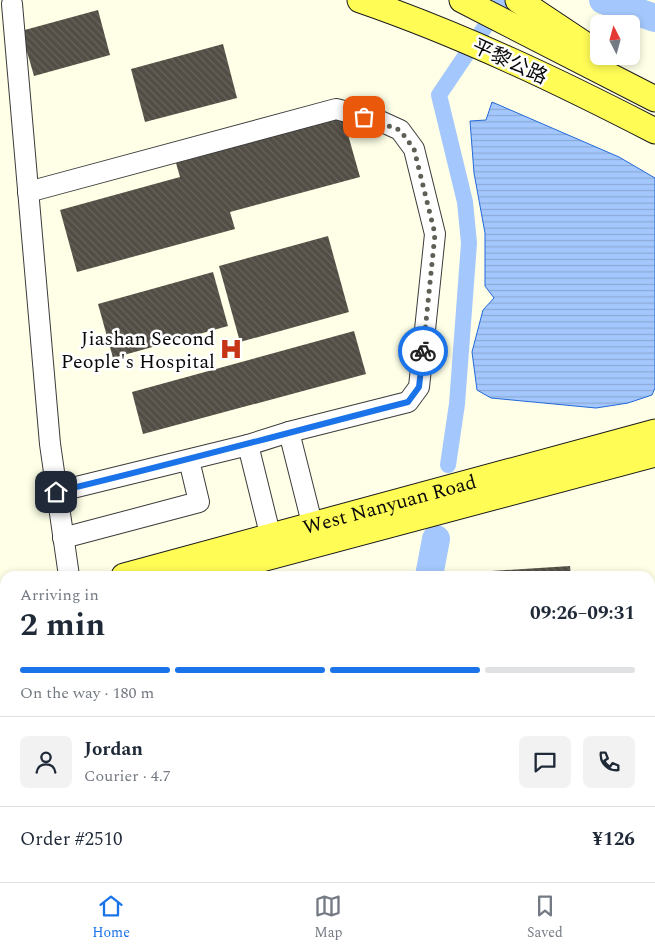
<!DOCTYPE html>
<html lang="en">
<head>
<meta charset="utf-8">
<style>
  :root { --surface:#fff; --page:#f2f2f3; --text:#1f2937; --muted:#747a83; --line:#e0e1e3; --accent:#1a73e8 }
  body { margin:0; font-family:Spectral,"Noto Sans SC",serif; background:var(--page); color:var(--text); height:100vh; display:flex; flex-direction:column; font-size:19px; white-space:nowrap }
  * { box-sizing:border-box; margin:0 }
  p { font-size:16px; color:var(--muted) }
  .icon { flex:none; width:28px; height:28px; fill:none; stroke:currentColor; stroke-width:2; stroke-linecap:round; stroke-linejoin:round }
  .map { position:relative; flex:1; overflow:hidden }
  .sheet { position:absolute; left:0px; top:571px; width:655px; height:311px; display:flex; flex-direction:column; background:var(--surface); border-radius:15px 15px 0 0; box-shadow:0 2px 8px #0003 }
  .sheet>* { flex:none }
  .needle { width:32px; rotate:354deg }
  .buttons { position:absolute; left:590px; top:15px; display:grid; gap:10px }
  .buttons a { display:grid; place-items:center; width:50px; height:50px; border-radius:8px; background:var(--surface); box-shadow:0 2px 8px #0003; font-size:25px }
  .pin { position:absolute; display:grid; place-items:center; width:42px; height:42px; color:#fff; margin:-21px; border-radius:10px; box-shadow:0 2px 8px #0006 }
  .courier { position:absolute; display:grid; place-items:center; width:50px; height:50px; margin:-25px; border:4px solid #1a73e8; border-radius:50%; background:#fff; color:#222; box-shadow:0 1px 6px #0007 }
  .summary em { font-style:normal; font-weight:700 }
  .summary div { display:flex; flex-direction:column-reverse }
  .summary { display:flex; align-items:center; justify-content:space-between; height:85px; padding:0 20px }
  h1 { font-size:32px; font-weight:700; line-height:38px }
  .bar { display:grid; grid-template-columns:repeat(4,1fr); gap:8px 5px; align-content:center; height:60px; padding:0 20px }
  .bar i { height:6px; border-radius:4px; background:var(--line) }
  .bar .active { background:var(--accent) }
  .bar p { grid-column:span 4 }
  .line { display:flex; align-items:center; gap:12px; padding:0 20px; border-top:1px solid var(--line) }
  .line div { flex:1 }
  .round { display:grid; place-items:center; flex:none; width:52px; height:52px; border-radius:8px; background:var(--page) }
  .tabs { display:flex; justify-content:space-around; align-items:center; height:70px; border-top:1px solid var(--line); background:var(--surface); font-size:14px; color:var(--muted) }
  .tabs a { display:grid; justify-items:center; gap:2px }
  .tabs .active { color:var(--accent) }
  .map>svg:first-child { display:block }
  .grass { fill:url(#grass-dots) }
  .water { fill:url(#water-rules); stroke:#2469db }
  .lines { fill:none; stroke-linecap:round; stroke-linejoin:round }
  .canal { stroke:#a4c8fd; stroke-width:16 }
  .river { stroke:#a4c8fd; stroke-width:28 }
  .building { fill:url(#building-back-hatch) }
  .minor-casing { stroke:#3c3c3c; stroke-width:22 }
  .major-casing { stroke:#1a1a1a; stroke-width:27 }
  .minor { stroke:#fff; stroke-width:20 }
  .major { stroke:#fffc56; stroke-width:25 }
  .done { stroke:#5f5f56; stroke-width:5; stroke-dasharray:0 9 }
  .route { stroke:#1a73e8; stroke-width:6 }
  .labels { text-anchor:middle; stroke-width:5; stroke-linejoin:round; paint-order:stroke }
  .street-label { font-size:20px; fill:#090909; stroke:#fff }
  .poi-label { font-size:20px; fill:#090909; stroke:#fff; text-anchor:end }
</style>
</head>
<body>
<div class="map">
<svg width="655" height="882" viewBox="0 0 655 882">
  <defs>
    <pattern id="grass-dots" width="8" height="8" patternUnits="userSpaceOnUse" patternTransform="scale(1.25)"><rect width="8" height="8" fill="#bfedac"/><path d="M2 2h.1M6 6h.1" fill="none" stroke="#a3ca93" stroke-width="1.8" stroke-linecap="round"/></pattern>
    <pattern id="water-rules" width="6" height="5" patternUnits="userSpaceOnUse" patternTransform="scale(1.25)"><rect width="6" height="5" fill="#a4c8fd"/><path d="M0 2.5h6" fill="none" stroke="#8caad8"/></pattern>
    <pattern id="building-back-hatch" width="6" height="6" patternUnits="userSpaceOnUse" patternTransform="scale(1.25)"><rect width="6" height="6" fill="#534e45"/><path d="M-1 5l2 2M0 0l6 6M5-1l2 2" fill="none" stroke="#67635b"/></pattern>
  </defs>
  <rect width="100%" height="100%" fill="#feffe6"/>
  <rect class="grass" x="429" y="878" width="126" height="4"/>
  <polygon class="water" points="492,102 619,157 655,178 655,388 652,395 628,403 596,408 491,398 477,390 472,352 483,310 494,298 485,286 485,233 474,173 470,121 486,120"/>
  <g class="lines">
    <polyline class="canal" points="448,465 457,404 469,243 465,202 439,95 503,0"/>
    <g class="river">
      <polyline points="603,0 655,18"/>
      <polyline points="429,576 436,539"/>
      <polyline points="413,878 414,882"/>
    </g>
  </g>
  <g class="building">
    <polygon points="98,10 110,55 34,76 21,31"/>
    <polygon points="223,44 237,98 145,122 131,69"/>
    <polygon points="343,117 360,177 230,212 235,229 77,272 60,210 180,177 176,163"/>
    <polygon points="328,236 349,312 240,342 219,266"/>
    <polygon points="213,272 228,326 113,358 98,304"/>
    <polygon points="354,331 366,374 143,434 132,392"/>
    <polygon points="570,566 571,576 461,576 461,573"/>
    <polygon points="5,679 5,712 0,713 0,680"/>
  </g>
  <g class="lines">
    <defs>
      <g id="minor">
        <polyline points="12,4 50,444 69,576"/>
        <polyline points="28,192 336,109 378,120 400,130 414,149 435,234 419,387 408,402 289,432 248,445 56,492"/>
        <polyline points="289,432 316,539"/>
        <polyline points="248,445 274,550"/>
        <polyline points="63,538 199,502 189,460"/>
      </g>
      <g id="major">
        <path d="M360,0C462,35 560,82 655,131"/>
        <polyline points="462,0 655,99"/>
        <polyline points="518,0 599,54"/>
        <path id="s1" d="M124,576L655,432"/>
        <polyline points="198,576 655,454"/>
        <polyline points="0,610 5,608"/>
        <polyline points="0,630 5,629"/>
      </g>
    </defs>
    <use href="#minor" class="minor-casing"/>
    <use href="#major" class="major-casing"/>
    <use href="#minor" class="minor"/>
    <use href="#major" class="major"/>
  </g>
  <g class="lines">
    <polyline class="done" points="364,117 400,130 414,149 435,234 423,351"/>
    <path class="route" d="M56,492C174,464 290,432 408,402L419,387L423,351"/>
  </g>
  <defs>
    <symbol id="hospital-bare" viewBox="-9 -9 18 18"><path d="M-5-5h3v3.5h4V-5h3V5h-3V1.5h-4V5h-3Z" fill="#c63415" stroke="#fff" stroke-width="2.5" paint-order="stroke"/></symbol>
  </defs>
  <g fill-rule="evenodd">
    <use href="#hospital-bare" x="215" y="333" width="32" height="32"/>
  </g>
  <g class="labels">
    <g class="street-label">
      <text transform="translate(510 61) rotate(25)" y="7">平黎公路</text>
      <text dy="7" stroke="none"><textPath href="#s1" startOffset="275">West Nanyuan Road</textPath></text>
    </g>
    <g class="poi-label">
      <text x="215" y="345">Jiashan Second<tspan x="215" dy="23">People's Hospital</tspan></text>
    </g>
  </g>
</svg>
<div class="buttons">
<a><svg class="needle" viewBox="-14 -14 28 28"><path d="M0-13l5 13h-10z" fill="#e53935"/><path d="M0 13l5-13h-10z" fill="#747a83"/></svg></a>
</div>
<div class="pin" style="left:364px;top:117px;background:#ea580c"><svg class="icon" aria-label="bag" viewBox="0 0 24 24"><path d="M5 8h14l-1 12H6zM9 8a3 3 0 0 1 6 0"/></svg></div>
<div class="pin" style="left:56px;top:492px;background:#1f2937"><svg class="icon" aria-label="home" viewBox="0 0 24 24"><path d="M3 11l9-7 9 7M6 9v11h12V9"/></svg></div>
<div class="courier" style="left:423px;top:351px"><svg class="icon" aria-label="bike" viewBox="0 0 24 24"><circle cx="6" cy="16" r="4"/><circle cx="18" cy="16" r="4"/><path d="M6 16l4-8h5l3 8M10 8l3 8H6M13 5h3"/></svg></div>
<section class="sheet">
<div class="summary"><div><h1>2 min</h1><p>Arriving in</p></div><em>09:26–09:31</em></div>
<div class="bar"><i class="active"></i><i class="active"></i><i class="active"></i><i></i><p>On the way · 180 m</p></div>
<div class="line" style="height:90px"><a class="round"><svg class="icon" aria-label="person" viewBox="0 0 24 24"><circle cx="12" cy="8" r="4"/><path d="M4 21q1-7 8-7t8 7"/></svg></a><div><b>Jordan</b><p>Courier · 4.7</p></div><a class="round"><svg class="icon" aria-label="chat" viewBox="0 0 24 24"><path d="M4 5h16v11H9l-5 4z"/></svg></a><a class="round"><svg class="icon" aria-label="phone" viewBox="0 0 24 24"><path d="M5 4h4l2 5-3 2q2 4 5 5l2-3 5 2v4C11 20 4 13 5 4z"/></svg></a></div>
<div class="line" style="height:65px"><div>Order #2510</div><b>¥126</b></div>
</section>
</div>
<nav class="tabs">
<a class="active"><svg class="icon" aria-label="home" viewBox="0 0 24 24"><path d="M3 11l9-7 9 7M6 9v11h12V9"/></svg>Home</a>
<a><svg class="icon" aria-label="map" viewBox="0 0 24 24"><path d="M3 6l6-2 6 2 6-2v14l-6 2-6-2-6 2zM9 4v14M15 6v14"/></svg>Map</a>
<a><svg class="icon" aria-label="saved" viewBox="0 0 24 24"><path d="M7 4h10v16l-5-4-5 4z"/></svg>Saved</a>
</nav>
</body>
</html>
